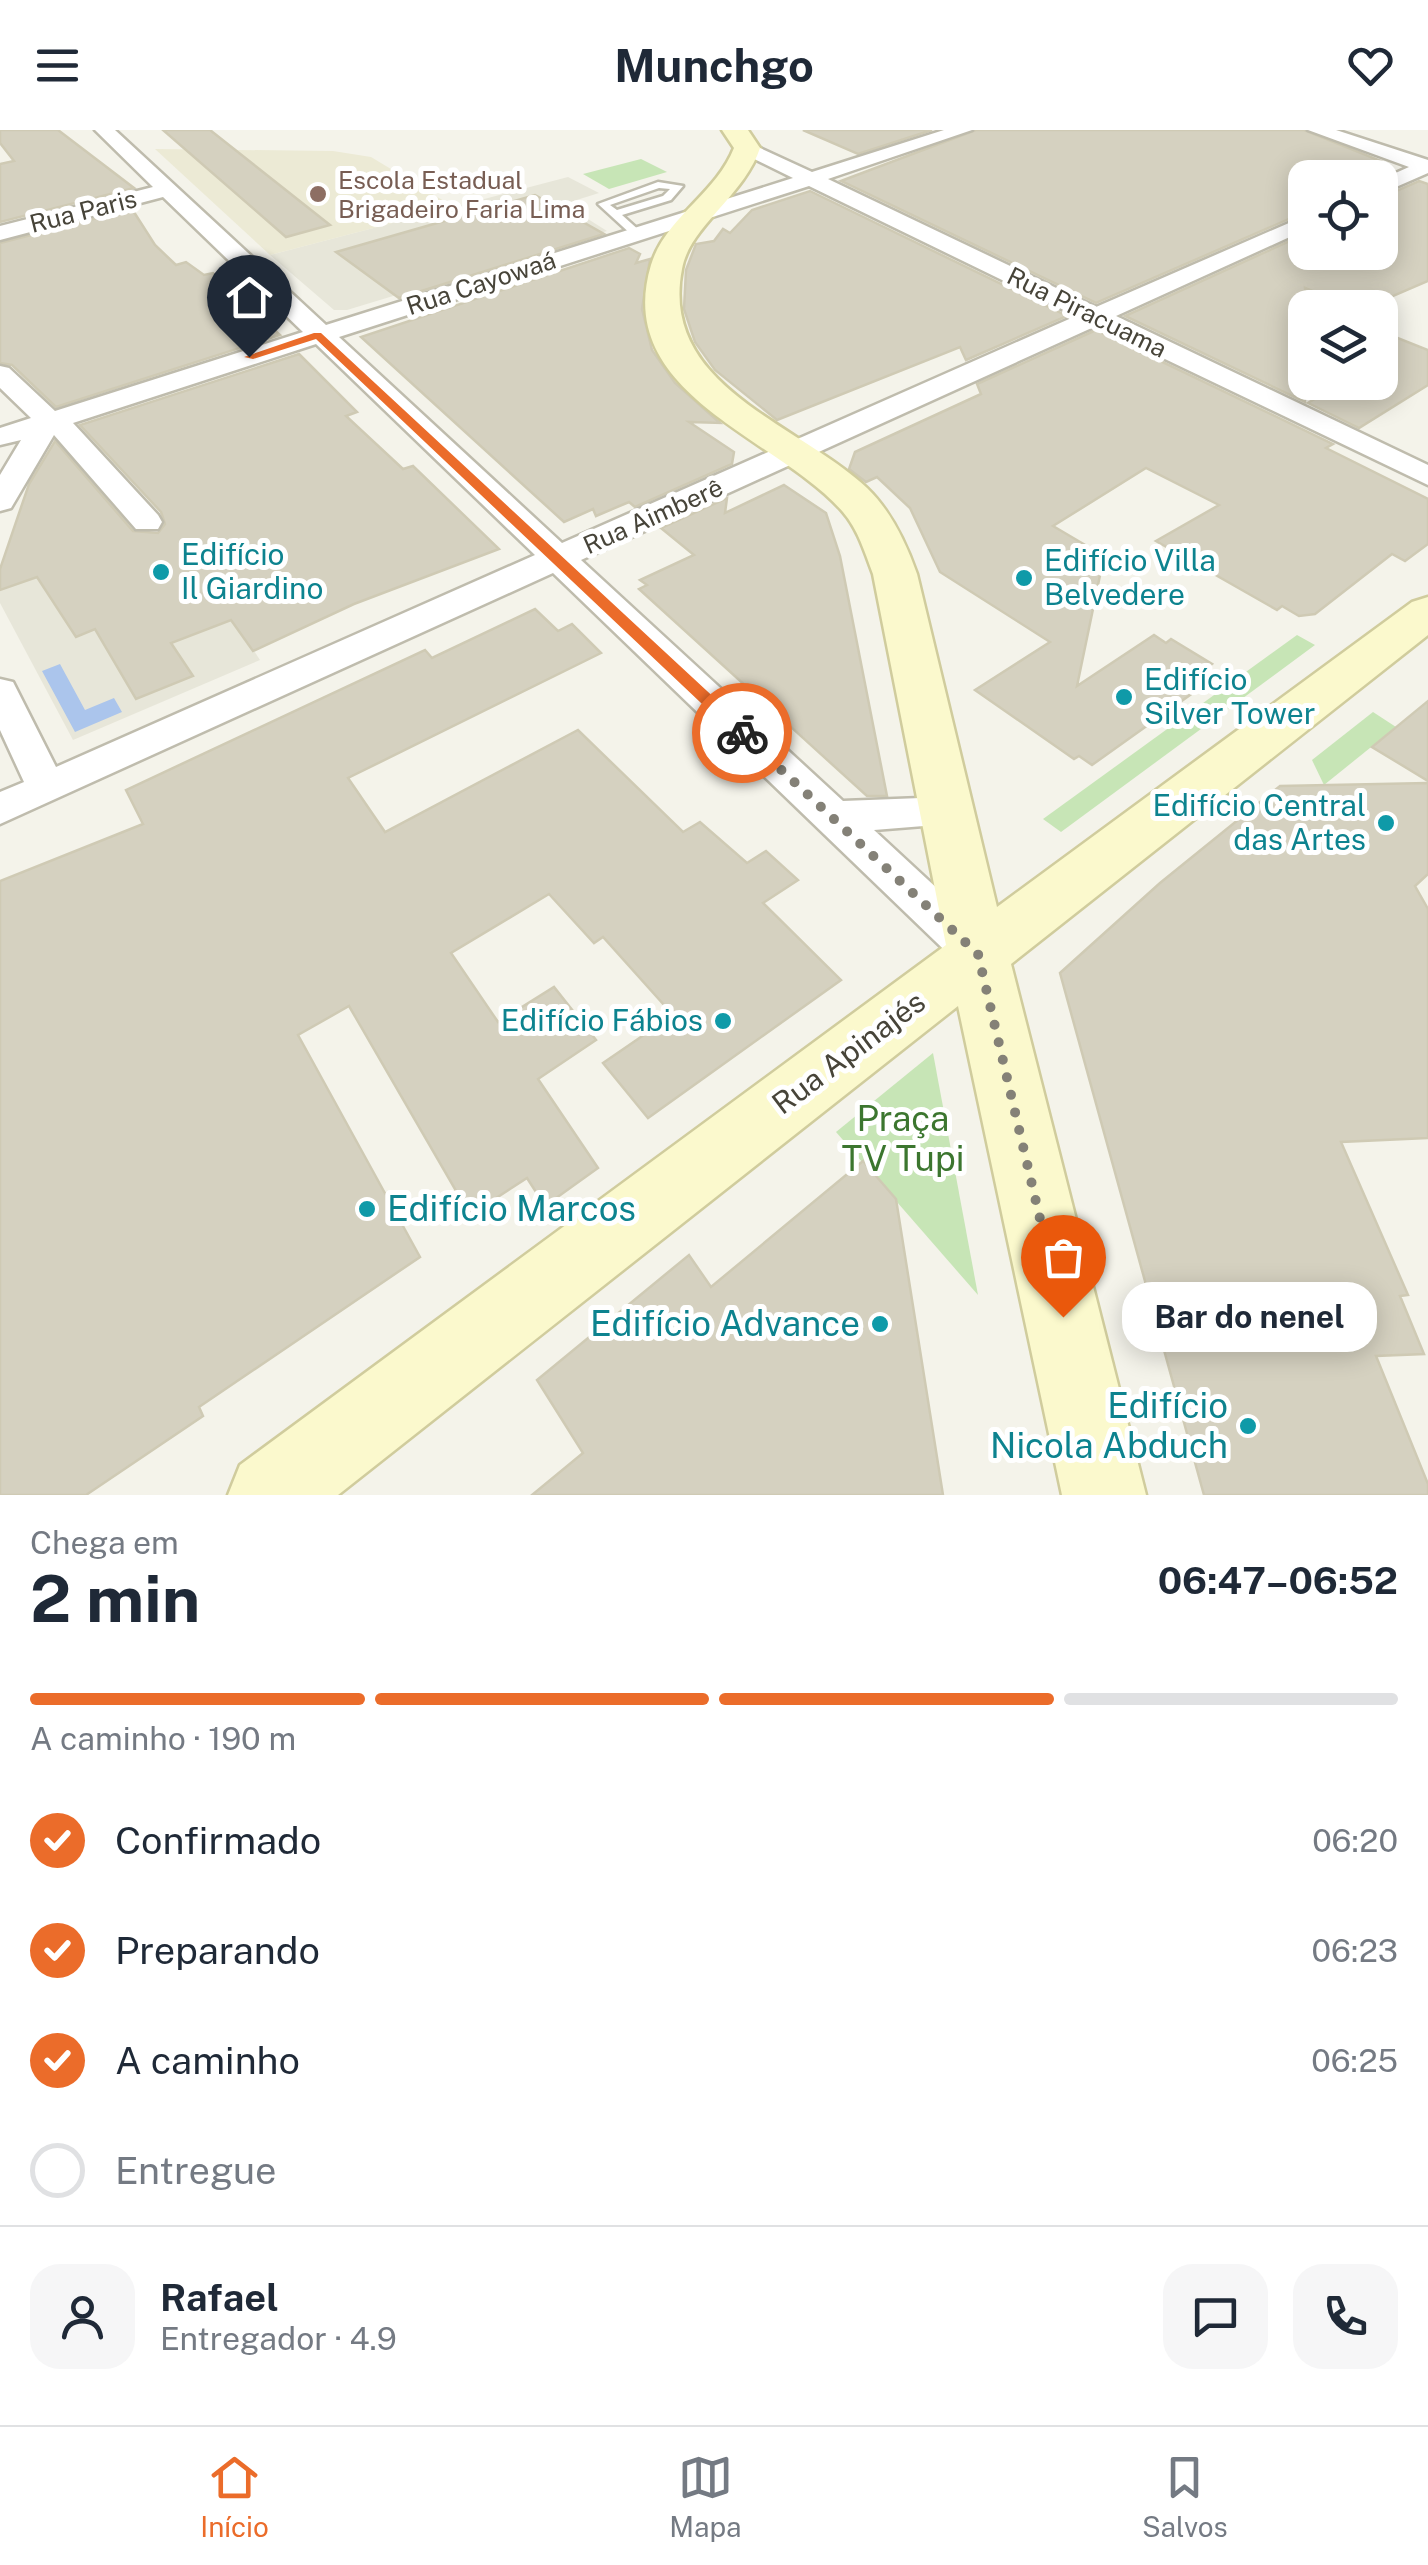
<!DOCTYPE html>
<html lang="pt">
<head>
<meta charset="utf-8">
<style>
  :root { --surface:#fff; --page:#f6f6f7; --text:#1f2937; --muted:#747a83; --line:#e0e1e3; --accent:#eb6c2a }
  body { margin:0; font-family:"Public Sans",sans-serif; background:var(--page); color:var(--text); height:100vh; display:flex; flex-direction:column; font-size:38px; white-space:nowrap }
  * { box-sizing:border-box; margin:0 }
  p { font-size:32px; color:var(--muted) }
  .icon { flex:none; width:55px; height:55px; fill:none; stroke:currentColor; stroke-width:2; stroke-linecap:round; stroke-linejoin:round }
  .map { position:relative; height:1365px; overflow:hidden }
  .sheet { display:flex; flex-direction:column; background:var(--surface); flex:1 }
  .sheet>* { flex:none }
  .controls { position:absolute; left:1288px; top:30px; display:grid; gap:20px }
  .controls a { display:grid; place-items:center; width:110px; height:110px; border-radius:20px; background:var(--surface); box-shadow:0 5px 25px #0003; font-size:50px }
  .pin { position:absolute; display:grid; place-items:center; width:85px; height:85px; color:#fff; margin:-102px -42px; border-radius:50% 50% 50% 0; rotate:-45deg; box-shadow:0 0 10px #0007 }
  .pin .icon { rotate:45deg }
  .courier { position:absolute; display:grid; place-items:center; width:100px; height:100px; margin:-50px; border:8px solid #eb6c2a; border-radius:50%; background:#fff; color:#222; box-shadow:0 2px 12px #0007 }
  .bubble { position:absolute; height:70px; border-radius:30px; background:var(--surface); box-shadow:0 5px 25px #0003; font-size:32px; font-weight:700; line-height:70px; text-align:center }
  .summary em { font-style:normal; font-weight:700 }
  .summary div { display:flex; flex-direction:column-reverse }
  .summary { display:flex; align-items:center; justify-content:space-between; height:170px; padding:0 30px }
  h1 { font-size:65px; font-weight:700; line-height:75px }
  .bar { display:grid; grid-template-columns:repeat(4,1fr); gap:15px 10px; align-content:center; height:120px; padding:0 30px }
  .bar i { height:12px; border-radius:8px; background:var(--line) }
  .bar .current { background:var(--accent) }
  .bar p { grid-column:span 4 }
  .line { display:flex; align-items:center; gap:25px; padding:0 30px; border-top:2px solid var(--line) }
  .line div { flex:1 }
  .round { display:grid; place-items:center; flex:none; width:105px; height:105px; border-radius:30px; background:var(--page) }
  ol { padding:0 30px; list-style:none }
  li { display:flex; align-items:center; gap:30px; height:110px }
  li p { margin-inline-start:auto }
  li .icon { padding:10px; border-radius:50%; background:var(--accent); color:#fff; stroke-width:4 }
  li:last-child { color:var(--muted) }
  li i { width:55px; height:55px; border:5px solid var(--line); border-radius:50% }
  header { display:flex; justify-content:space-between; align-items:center; height:130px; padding:0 30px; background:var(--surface); font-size:45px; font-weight:700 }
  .tab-bar { display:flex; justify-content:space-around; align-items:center; height:140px; border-top:2px solid var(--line); background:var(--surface); font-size:28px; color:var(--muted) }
  .tab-bar a { display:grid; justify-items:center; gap:5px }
  .tab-bar .current { color:var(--accent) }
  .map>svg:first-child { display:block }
  .residential { fill:#e7e6d9 }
  .education { fill:#ecead5 }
  .green { fill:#c7e5b6 }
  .water { fill:#abc5ec }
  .building { fill:#d5d1c0; stroke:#cfcab4; stroke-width:2.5 }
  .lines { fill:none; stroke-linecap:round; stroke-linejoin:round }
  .lane-casing { stroke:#bfbcad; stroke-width:5 }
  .street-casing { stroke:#bfbcad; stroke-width:5 }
  .secondary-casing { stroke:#d0cc9d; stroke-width:5 }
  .lane { fill:#fff; fill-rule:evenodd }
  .street { fill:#fff; fill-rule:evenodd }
  .secondary { fill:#fbf9cd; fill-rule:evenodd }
  .route { fill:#eb6c2a }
  .done { stroke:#848177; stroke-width:10; stroke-dasharray:0 18 }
  .education-dot { fill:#8d6e63; stroke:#fff; stroke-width:4 }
  .culture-dot { fill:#0f9aa8; stroke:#fff; stroke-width:4 }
  .labels { text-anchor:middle; stroke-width:10; stroke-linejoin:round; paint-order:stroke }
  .far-education-label { font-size:25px; fill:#785e54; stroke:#fff; text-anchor:start }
  .far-street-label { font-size:25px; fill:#474439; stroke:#fff }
  .culture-label { font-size:30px; fill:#0d838f; stroke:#fff; text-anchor:start }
  .street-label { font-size:30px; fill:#474439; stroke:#fff }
  .near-park-label { font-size:35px; fill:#3c762f; stroke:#fff }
  .near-culture-label { font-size:35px; fill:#0d838f; stroke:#fff; text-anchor:end }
</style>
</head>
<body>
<header><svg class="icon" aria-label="menu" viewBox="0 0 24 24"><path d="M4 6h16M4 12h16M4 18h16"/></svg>Munchgo<svg class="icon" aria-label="heart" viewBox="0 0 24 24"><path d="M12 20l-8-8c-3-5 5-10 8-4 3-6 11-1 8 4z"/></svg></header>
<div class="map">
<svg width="1428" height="1365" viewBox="0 0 1428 1365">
  <rect width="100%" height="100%" fill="#f4f3ea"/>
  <g class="residential">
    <polygon points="568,47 599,63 564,74 607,101 347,180 334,180 270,125"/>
    <polygon points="175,398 260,530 73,610 0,473 0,460"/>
  </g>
  <polygon class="education" points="155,19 333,21 371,27 454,77 270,125"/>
  <g class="green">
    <polygon points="641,29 667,42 609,59 583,44"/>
    <polygon points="1297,505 1315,515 1061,702 1043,689"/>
    <polygon points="1373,582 1396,597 1324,655 1312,630"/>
    <polygon points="933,923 978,1165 836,1002"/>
  </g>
  <polygon class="water" points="60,534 85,580 114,568 122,582 75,602 42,541"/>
  <g class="building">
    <polygon points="0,0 58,0 134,58 0,92 0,34 14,31 0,13"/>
    <polygon points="163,0 210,0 330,95 286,107"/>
    <polygon points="803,0 932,0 858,24"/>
    <polygon points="976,0 1304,0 1381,31 1376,38 1389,42 1378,48 1305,48 1305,82 1096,173 841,51"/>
    <polygon points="1419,51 1428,54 1428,151 1365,178 1352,178 1305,158 1305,272 1125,186 1305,104 1305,122 1380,122 1380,68"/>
    <polygon points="810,61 1067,186 966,230 960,217 777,290 715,240 695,212 684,179 686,140 696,114 714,111 723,99 730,103 752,80"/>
    <polygon points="535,65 604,104 399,168 336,122"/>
    <polygon points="132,79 155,115 176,135 186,132 204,145 213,143 280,205 56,277 12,235 0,233 0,113"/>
    <polygon points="629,118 640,124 636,133 650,129 642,179 652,220 675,253 720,293 689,292 734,322 732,334 635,377 629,372 596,386 593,379 564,392 361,207"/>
    <polygon points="1096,200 1333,314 1326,318 1428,369 1428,414 1405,431 1392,424 1315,484 1299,486 1282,476 1277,480 1156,411 1219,375 1146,338 1053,396 1104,426 1077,556 1154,505 1166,513 1171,509 1212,534 1207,538 1218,545 1092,635 1079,626 1074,629 975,560 1050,512 940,442 910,378 877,347 866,352 849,339 855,322 981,264 977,254"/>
    <polygon points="1380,201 1428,220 1428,255 1359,298 1308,273 1343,252 1380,252"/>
    <polygon points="299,224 357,282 346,286 403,339 413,336 499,419 354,474 253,521 231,490 171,513 193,546 136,569 95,499 76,507 37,447 0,460 0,439 29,354 55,311 133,401 158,403 165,394 161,382 80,295"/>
    <polygon points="784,355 826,383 840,426 887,666 867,666 639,459 647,455 640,450 694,425 661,398 727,368 725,383"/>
    <polygon points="535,479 558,501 572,494 601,523 348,648 385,702 578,600 683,702 700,692 747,733 766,721 798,750 763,773 841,850 648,988 603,933 673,885 603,807 594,813 549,764 451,823 498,892 554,857 596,910 538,949 598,1038 545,1076 527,1048 470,1085 349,876 298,905 420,1127 199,1277 203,1286 86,1365 0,1365 0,751 143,694 126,660 425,520 432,528"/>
    <polygon points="1428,571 1428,651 1372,617"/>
    <polygon points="1428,653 1428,744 1415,756 1428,779 1428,1008 1341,1012 1408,1165 1400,1166 1424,1224 1376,1226 1428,1354 1428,1365 1204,1365 1060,843 1160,753 1280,656"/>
    <polygon points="863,1031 896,1069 943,1365 532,1365 583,1323 537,1250 689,1125 711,1157"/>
  </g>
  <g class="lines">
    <defs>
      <path id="lane" d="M658,52L683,56L671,70L622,85L641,102V106H633L598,74ZM659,58L670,59L663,66L617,80L610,75Z"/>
      <g id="street">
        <path d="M95,0H115L326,195L793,48L740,22V14L747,12L812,42L944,0H972L828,49L1096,177L1305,86V100L1116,186L1428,335V355L1096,196L581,430L843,671L947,667L961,671L967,682L961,693L874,700L994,811L1000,824L994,837L978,843L962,837L553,443L0,694V662L24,652L0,600V549L13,552L56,637L535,425L316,214L73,293L158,385L162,392L158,399H136L54,305L11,378L0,381V345L21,310L0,315V298L31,288L0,258V236L9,238L55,281L303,202L163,67L0,110V96L153,57ZM809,56L1076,186L562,413L339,207Z"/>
        <polygon points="1308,0 1336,0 1428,30 1428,43 1380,64 1380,50 1409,37"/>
      </g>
      <path id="secondary" d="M722,0H748L760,18C744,66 689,97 682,139C659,257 798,293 867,358C891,381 906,413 917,444L997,777L1412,472L1428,467V505L1011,834L1146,1365H1062L958,876L338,1365H228L240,1335L946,815L873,444C865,423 858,399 843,382C778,307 612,265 651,135C665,88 716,64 734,18Z"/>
    </defs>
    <use href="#lane" class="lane-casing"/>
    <use href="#street" class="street-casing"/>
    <use href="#secondary" class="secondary-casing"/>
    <use href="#lane" class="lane"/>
    <use href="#street" class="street"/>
    <use href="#secondary" class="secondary"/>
  </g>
  <polygon class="route" points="314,203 321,203 748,599 748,607 737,607 316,209 253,229 244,227"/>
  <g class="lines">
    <polyline class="done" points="742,603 978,824 1063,1187"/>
  </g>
  <circle class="education-dot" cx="318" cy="64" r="10"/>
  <g class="culture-dot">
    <circle cx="161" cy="442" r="10"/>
    <circle cx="1024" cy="448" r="10"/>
    <circle cx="1124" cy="567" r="10"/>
    <circle cx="1386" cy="693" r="10"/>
    <circle cx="723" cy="891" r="10"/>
    <circle cx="367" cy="1079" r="10"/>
    <circle cx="880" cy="1194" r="10"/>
    <circle cx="1248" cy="1296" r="10"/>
  </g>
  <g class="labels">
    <g class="far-education-label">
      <text x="338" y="59">Escola Estadual<tspan x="338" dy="29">Brigadeiro Faria Lima</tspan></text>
    </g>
    <g class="far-street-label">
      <text transform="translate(83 81) rotate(-14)" y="9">Rua Paris</text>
      <text transform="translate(481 153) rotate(-18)" y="9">Rua Cayowaá</text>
      <text transform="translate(1087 182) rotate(26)" y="9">Rua Piracuama</text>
      <text transform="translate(653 386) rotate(-24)" y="9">Rua Aimberê</text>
    </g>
    <g class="culture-label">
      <text x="181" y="435">Edifício<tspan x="181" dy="34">Il Giardino</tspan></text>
      <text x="1044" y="441">Edifício Villa<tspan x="1044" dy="34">Belvedere</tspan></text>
      <text x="1144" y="560">Edifício<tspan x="1144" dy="34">Silver Tower</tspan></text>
      <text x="1366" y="686" text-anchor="end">Edifício Central<tspan x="1366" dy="34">das Artes</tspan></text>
      <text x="703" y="901" text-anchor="end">Edifício Fábios</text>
    </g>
    <g class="street-label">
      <text transform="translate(849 923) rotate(-37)" y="10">Rua Apinajés</text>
    </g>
    <g class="near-park-label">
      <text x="903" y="1001">Praça<tspan x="903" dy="40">TV Tupi</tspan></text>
    </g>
    <g class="near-culture-label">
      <text x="387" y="1091" text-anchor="start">Edifício Marcos</text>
      <text x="860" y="1206">Edifício Advance</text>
      <text x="1228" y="1288">Edifício<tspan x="1228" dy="40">Nicola Abduch</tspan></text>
    </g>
  </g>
</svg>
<div class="controls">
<a><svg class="icon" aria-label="locate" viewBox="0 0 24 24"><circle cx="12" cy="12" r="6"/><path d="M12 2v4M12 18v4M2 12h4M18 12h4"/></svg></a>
<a><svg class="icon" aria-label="layers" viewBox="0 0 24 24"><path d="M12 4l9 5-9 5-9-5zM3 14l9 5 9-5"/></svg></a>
</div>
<div class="pin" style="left:1063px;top:1187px;background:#ea580c"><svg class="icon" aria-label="bag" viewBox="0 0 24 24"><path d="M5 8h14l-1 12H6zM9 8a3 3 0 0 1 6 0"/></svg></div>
<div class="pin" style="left:249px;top:227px;background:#1f2937"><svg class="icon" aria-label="home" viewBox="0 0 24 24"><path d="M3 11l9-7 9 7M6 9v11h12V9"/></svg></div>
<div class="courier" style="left:742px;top:603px"><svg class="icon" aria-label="bike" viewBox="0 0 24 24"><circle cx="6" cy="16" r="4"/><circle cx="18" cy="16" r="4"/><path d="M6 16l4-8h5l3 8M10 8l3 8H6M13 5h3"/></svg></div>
<div class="bubble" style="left:1122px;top:1152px;width:255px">Bar do nenel</div>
</div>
<section class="sheet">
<div class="summary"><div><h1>2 min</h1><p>Chega em</p></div><em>06:47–06:52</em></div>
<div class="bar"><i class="current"></i><i class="current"></i><i class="current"></i><i></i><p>A caminho · 190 m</p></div>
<ol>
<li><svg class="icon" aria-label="check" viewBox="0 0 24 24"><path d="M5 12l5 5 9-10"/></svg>Confirmado<p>06:20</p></li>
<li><svg class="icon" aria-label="check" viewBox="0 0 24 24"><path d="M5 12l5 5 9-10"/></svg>Preparando<p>06:23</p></li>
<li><svg class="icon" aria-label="check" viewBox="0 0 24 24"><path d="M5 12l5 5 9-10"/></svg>A caminho<p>06:25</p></li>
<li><i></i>Entregue</li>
</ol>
<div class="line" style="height:180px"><a class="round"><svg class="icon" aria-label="person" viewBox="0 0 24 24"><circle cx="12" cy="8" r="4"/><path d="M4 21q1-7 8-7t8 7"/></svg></a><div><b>Rafael</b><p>Entregador · 4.9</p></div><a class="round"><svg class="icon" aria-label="chat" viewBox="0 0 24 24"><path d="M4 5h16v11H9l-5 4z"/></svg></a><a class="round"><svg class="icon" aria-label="phone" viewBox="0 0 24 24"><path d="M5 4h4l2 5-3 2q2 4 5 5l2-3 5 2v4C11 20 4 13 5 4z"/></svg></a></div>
</section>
<nav class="tab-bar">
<a class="current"><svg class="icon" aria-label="home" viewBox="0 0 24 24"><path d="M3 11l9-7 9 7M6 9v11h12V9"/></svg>Início</a>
<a><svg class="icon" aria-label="map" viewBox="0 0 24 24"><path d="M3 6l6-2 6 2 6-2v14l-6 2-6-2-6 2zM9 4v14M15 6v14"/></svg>Mapa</a>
<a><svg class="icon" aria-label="saved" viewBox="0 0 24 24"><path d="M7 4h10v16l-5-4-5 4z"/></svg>Salvos</a>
</nav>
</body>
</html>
